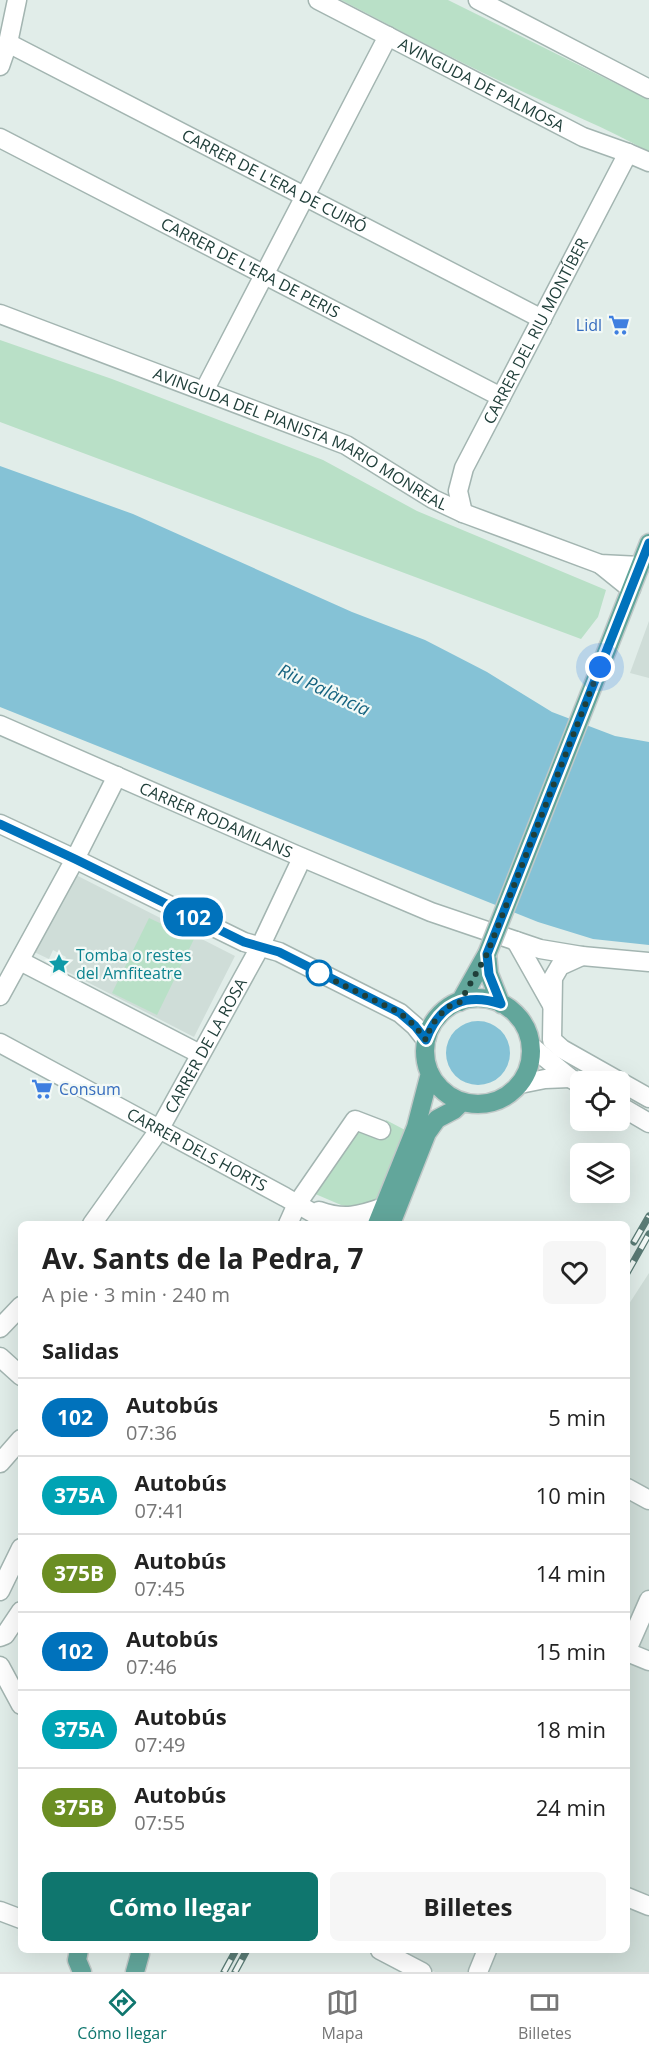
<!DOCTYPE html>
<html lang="es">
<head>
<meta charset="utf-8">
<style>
  body { margin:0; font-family:"Open Sans",sans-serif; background:#f6f6f6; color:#222; height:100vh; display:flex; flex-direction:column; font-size:22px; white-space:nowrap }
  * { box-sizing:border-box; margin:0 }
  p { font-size:20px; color:#767676 }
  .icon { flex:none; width:33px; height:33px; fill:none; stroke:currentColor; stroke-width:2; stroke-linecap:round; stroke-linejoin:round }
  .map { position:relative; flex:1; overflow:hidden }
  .panel { position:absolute; left:18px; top:1221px; width:612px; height:732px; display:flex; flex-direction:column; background:#fff; border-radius:9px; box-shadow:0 6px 24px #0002 }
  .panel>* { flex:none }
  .badge { padding:0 12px; border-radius:20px; font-size:21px; line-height:39px }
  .fabs { position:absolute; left:570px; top:1071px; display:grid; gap:12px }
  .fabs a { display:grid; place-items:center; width:60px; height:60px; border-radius:9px; background:#fff; box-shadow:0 6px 24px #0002; font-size:30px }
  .you { position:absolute; width:30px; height:30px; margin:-15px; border:4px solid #fff; border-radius:50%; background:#1a73e8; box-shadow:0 0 0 9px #1a73e833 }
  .map>.badge { position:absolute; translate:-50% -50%; box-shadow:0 0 0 3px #fff }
  h2 { padding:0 24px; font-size:22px; line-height:54px }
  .round { display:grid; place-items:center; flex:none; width:63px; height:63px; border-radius:9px; background:#f6f6f6 }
  .overview { display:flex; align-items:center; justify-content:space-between; height:102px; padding:0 24px }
  h1 { font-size:28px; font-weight:700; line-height:45px }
  .primary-button { display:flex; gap:12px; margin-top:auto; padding:12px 24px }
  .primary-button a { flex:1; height:69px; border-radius:9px; background:#0f766e; color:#fff; font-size:24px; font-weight:700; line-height:69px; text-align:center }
  .primary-button a+a { background:#f6f6f6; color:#222 }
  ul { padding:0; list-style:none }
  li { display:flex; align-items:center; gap:18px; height:78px; padding:0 24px; border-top:2px solid #e0e0e0 }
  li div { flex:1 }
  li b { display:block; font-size:22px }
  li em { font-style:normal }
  li .badge { min-width:66px; font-weight:700; text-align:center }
  .dock { display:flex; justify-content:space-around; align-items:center; height:84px; border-top:2px solid #e0e0e0; background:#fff; font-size:16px; color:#767676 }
  .dock a { display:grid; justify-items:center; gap:3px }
  .dock .active { color:#0f766e }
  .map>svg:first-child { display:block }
  .built { fill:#cfddd8 }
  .green { fill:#b9e0c7 }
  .water { fill:#85c2d6 }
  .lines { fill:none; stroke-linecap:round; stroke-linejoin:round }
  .minor-casing { stroke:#a3b5b1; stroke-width:21 }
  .major-casing { stroke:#c1c9c8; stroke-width:21 }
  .minor { stroke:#fff; stroke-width:18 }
  .major { stroke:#62a69b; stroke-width:18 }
  .rail-casing { stroke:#5a7b75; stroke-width:7 }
  .rail { stroke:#f2f9f6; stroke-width:4.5; stroke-dasharray:14; stroke-linecap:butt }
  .major-bridge-casing { stroke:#c1c9c8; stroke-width:21; stroke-linecap:butt }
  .major-bridge { stroke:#62a69b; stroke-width:18 }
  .line-casing { stroke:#fff; stroke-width:14 }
  .line { stroke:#0072bc; stroke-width:9 }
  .walk { stroke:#203f3a; stroke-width:6; stroke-dasharray:0 10.8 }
  .stop-dot { fill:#fff; stroke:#0072bc; stroke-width:3 }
  .labels { text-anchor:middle; stroke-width:4.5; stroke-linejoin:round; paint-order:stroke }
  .street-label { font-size:16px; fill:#203f3a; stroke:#f2f9f6 }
  .shop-label { font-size:16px; fill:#366cbe; stroke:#f2f9f6; text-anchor:end }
  .culture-label { font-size:16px; fill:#0d838f; stroke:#f2f9f6; text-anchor:start }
  .water-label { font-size:18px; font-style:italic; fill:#166480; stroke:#f2f9f6 }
</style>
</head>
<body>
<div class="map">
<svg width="649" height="1972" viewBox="0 0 649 1972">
  <rect width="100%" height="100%" fill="#e1ede9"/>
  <path class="built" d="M649 621V678L630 673Z
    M74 874 235 956 194 1037 60 968 66 957 53 950 49 959 34 952Z
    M649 1273V1972H435L384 1950H627V1307Z"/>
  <path class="green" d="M341 0H448L649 100V152C607 128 561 110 517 89 457 61 399 30 341 0Z
    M0 340 112 379 323 460 417 511 606 590 598 617 581 639 0 422Z
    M149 918 194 939 157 1015 112 993Z
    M386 1120 405 1130 380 1198 364 1210 341 1205 313 1193 356 1127 381 1130Z"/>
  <path class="water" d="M0 466 133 514 352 612 425 640 487 672 552 712 615 736 649 742V945L593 939 538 922 0 707Z
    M446 1053a32 32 0 1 1 64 0a32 32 0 1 1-64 0Z"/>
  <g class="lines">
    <defs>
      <g id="minor">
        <path id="s1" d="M318 0 583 137 628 153 649 162"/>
        <path d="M478 0 649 89"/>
        <path id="s2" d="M8 43 542 319"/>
        <path d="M0 66 8 43 17 0"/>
        <path id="s3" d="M0 138 501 397"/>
        <path id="s4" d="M0 314 346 445 433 499 463 513 600 564 640 566"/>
        <path d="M204 391 388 36"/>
        <path id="s5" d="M463 513 458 491 464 468 628 153"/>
        <path d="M600 564 631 589"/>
        <path id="s6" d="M0 725 294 854 431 912 540 949 582 956 649 962"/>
        <path d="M0 824 75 859 244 942 279 952 400 1013 415 1026 426 1040"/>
        <path d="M516 941 552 1005"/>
        <path d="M582 956 560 966 553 978 552 1040 562 1049 649 1098"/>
        <path d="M20 961 200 1054"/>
        <path d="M0 996 75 859 117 776"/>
        <path id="s7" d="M0 1043 285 1197 332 1224"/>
        <path d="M531 1046 570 1078 580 1084"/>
        <path d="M520 1084 545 1079 570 1078"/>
        <path d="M620 1106 649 1123"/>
        <path d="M319 1211C344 1220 359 1216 384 1207"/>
        <path id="s8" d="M92 1224 159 1130 260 947 302 858"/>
        <path d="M288 1224 297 1204 355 1120 381 1130"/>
        <path d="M0 1328 21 1306"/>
        <path d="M0 1357 21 1376"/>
        <path d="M0 1463 21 1439"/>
        <path d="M627 1488 649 1500"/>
        <path d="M0 1591 21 1548"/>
        <path d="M0 1637 5 1635 21 1611"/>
        <path d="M627 1650 649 1600"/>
        <path d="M627 1652 649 1661"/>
        <path d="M0 1666 21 1705"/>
        <path d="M627 1897 649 1906"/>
        <path d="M0 1911 21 1919"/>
        <path d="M380 1950 422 1972"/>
        <path d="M478 1972 487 1950"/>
      </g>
      <path id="major" d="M609 645 649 543
        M487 954 489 974 501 1004
        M425 1051a53 53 0 1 1 106 0a53 53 0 1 1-106 0Z
        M460 1002 487 954
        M377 1224 416 1127 430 1073
        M391 1224 427 1133 437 1119 454 1110 462 1102
        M79 1950 77 1960 82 1972
        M135 1972 140 1954 139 1950"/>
    </defs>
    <use href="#minor" class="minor-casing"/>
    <use href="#major" class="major-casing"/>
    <use href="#minor" class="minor"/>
    <use href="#major" class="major"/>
    <defs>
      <path id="rail" d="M634 1242 649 1216
        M627 1273 649 1234
        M224 1972 236 1950
        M235 1972 247 1950"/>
    </defs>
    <use href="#rail" class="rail-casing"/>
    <use href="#rail" class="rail"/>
    <defs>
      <path id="major-bridge" d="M487 954 609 645"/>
    </defs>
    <use href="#major-bridge" class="major-bridge-casing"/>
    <use href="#major-bridge" class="major-bridge"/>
  </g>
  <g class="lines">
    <defs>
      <path id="line" d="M0 824 75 859 244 942 279 952 400 1013 415 1026 426 1040C439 1005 465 992 501 1004L489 974 487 954 649 543"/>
    </defs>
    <use href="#line" class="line-casing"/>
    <use href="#line" class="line"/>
    <path class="walk" d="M319 973 313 970 400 1013 415 1026 426 1040 431 1026 439 1016 448 1007 460 1002 487 954 600 667"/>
  </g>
  <defs>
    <symbol id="supermarket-bare" viewBox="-9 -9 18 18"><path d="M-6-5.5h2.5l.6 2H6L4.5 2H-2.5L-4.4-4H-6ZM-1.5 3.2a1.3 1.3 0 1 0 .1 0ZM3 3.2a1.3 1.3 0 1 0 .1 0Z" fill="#3f7fe0" stroke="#f2f9f6" stroke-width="2.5" paint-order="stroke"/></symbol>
    <symbol id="sight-bare" viewBox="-9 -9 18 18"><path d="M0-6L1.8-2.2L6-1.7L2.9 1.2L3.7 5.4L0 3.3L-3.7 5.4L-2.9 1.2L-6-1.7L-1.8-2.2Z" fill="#0f9aa8" stroke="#f2f9f6" stroke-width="2.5" paint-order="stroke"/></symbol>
  </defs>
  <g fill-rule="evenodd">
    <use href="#supermarket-bare" x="604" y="310" width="30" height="30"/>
    <use href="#sight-bare" x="44" y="949" width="30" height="30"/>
    <use href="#supermarket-bare" x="27" y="1074" width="30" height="30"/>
  </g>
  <circle class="stop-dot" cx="319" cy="973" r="12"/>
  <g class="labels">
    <g class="street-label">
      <text dy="6" stroke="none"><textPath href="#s1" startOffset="184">AVINGUDA DE PALMOSA</textPath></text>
      <text dy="6" stroke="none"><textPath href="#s2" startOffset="300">CARRER DE L'ERA DE CUIRÓ</textPath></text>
      <text dy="6" stroke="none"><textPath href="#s3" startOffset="282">CARRER DE L'ERA DE PERIS</textPath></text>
      <text dy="6" stroke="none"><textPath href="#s5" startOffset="201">CARRER DEL RIU MONTÍBER</textPath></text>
      <text dy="6" stroke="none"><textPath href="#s4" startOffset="326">AVINGUDA DEL PIANISTA MARIO MONREAL</textPath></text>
      <text dy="6" stroke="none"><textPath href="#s6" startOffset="236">CARRER RODAMILANS</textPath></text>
      <text dy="6" stroke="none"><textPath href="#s8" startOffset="212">CARRER DE LA ROSA</textPath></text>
      <text dy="6" stroke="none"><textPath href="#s7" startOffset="224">CARRER DELS HORTS</textPath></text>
    </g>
    <g class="shop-label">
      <text x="602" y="331">Lidl</text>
      <text x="59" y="1095" text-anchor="start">Consum</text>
    </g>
    <g class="culture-label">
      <text x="76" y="961">Tomba o restes<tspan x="76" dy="18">del Amfiteatre</tspan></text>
    </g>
    <g class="water-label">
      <text transform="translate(324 690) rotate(25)" y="6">Riu Palància</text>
    </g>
  </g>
</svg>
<div class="fabs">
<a><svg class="icon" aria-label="locate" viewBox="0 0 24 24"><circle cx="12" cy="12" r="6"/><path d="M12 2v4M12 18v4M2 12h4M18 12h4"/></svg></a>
<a><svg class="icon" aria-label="layers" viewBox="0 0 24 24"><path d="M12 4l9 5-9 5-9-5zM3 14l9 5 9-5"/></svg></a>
</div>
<div class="you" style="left:600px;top:667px"></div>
<b class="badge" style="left:193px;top:917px;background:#0072bc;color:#fff">102</b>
<section class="panel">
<div class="overview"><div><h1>Av. Sants de la Pedra, 7</h1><p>A pie · 3 min · 240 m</p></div><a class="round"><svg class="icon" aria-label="heart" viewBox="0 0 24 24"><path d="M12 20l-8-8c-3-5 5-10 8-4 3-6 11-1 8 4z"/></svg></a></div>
<h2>Salidas</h2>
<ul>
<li><span class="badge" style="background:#0072bc;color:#fff">102</span><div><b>Autobús</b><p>07:36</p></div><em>5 min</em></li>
<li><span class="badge" style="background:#00a3b4;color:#fff">375A</span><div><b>Autobús</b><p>07:41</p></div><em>10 min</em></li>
<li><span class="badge" style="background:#6b8e23;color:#fff">375B</span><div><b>Autobús</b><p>07:45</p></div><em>14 min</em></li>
<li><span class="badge" style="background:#0072bc;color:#fff">102</span><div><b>Autobús</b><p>07:46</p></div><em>15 min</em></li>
<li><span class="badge" style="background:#00a3b4;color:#fff">375A</span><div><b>Autobús</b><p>07:49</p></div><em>18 min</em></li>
<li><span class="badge" style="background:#6b8e23;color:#fff">375B</span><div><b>Autobús</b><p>07:55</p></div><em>24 min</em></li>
</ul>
<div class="primary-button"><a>Cómo llegar</a><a>Billetes</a></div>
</section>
</div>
<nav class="dock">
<a class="active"><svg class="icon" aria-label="directions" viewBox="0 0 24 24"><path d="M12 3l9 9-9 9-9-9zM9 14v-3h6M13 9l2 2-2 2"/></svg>Cómo llegar</a>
<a><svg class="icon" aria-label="map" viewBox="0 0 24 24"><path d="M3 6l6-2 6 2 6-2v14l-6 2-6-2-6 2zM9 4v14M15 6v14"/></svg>Mapa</a>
<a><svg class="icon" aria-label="tickets" viewBox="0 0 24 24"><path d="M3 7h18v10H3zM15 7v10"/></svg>Billetes</a>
</nav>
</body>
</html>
